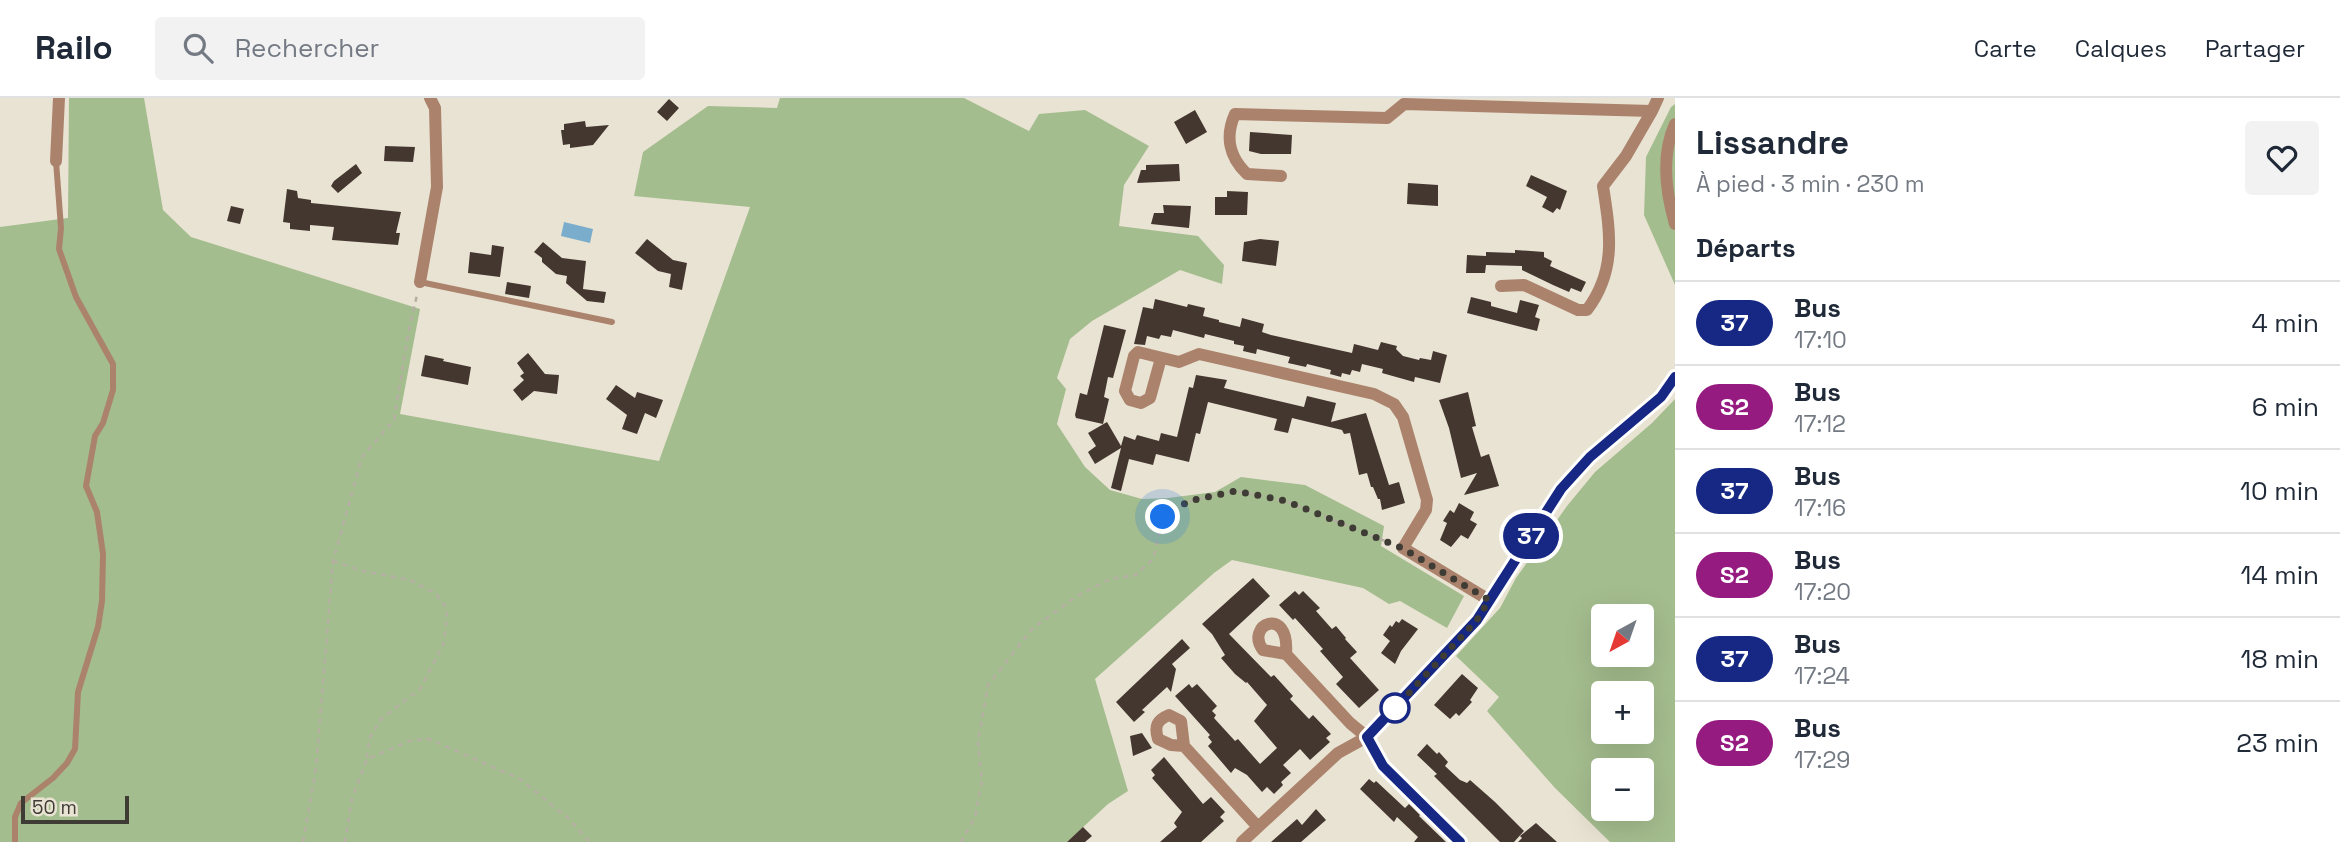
<!DOCTYPE html>
<html lang="fr">
<head>
<meta charset="utf-8">
<style>
  body { margin:0; font-family:"Space Grotesk",sans-serif; background:#f2f2f3; color:#1f2937; height:100vh; display:flex; flex-direction:column; font-size:26px; white-space:nowrap }
  * { box-sizing:border-box; margin:0 }
  p { font-size:23px; color:#747a83 }
  .icon { flex:none; width:38px; height:38px; fill:none; stroke:currentColor; stroke-width:2; stroke-linecap:round; stroke-linejoin:round }
  .map { position:relative; flex:1; overflow:hidden }
  .sheet { display:flex; flex-direction:column; background:#fff; width:665px }
  .sheet>* { flex:none }
  .badge { padding:0 14px; border-radius:23px; font-size:24px; line-height:46px }
  .needle { width:46px; rotate:220deg }
  .buttons { position:absolute; left:1591px; top:506px; display:grid; gap:14px }
  .buttons a { display:grid; place-items:center; width:63px; height:63px; border-radius:7px; background:#fff; box-shadow:0 7px 28px #0002; font-size:35px }
  .scale { position:absolute; left:21px; bottom:18px; width:108px; box-sizing:border-box; padding-left:7px; border:4px solid #3e3c35; border-top:0; font-size:19px; line-height:24px; white-space:nowrap; color:#3e3c35; -webkit-text-stroke:5px #e9e3d3; paint-order:stroke }
  .you { position:absolute; width:35px; height:35px; margin:-18px; border:5px solid #fff; border-radius:50%; background:#1a73e8; box-shadow:0 0 0 10px #1a73e833 }
  .map>.badge { position:absolute; translate:-50% -50%; box-shadow:0 0 0 4px #fff }
  h2 { padding:0 21px; font-size:26px; line-height:63px }
  .round { display:grid; place-items:center; flex:none; width:74px; height:74px; border-radius:7px; background:#f2f2f3 }
  .overview { display:flex; align-items:center; justify-content:space-between; height:119px; padding:0 21px }
  h1 { font-size:33px; font-weight:700; line-height:52px }
  ul { padding:0; list-style:none }
  li { display:flex; align-items:center; gap:21px; height:84px; padding:0 21px; border-top:2px solid #e0e1e3 }
  li div { flex:1 }
  li b { display:block; font-size:26px }
  li em { font-style:normal }
  li .badge { min-width:77px; font-weight:700; text-align:center }
  header { display:flex; align-items:center; gap:42px; box-sizing:border-box; height:98px; padding:0 35px; background:#fff; border-bottom:2px solid #e0e1e3 }
  header strong { font-size:33px }
  nav { display:flex; gap:38px; margin-inline-start:auto; font-size:24px }
  .search { width:490px; height:63px; background:#f2f2f3; display:flex; align-items:center; gap:18px; box-sizing:border-box; padding:0 24px; border-radius:7px; color:#747a83; font-size:26px }
  main { display:flex; flex:1; min-height:0 }
  .map>svg:first-child { display:block }
  .green { fill:#a4bd8e; fill-rule:evenodd }
  .water { fill:#7aadcc }
  .building { fill:#443730 }
  .lines { fill:none; stroke-linecap:round; stroke-linejoin:round }
  .path { stroke:#b4afa2; stroke-width:2.5; stroke-dasharray:5 5; stroke-linecap:butt }
  .lane { stroke:#ab836d; stroke-width:6 }
  .street { stroke:#ab836d; stroke-width:12 }
  .line-casing { stroke:#fff; stroke-width:16 }
  .line { stroke:#162883; stroke-width:10 }
  .walk { stroke:#3e3c35; stroke-width:7; stroke-dasharray:0 12.6 }
  .stop-dot { fill:#fff; stroke:#162883; stroke-width:3.5 }
</style>
</head>
<body>
<header>
<strong>Railo</strong>
<div class="search"><svg class="icon" aria-label="search" viewBox="0 0 24 24"><circle cx="10" cy="10" r="6"/><path d="M15 15l6 6"/></svg>Rechercher</div>
<nav><a>Carte</a><a>Calques</a><a>Partager</a></nav>
</header>
<main>
<div class="map">
<svg width="1675" height="744" viewBox="0 0 1675 744">
  <rect width="100%" height="100%" fill="#e9e3d3"/>
  <path class="green" d="M69 0H144L163 112 191 139 420 211 400 316 659 363 750 109 634 98 643 54 708 8 777 10 780 0H964L1029 33 1039 16 1085 12 1149 48 1124 87 1119 128 1198 138 1224 167 1222 186 1180 172 1092 223 1070 241 1057 280 1066 291 1057 326 1085 369 1110 392 1142 401 1168 400 1215 394 1241 379 1305 387 1384 428 1381 448 1464 498 1447 530 1400 503 1389 506 1363 490 1232 462 1214 475 1095 581 1128 693 1108 706 1067 744H0V129L68 120Z
    M1675 6V187L1644 117 1646 59 1671 9Z
    M1675 301V744H1610L1555 690 1487 613 1499 599 1456 558 1500 510 1516 480 1567 408 1595 374 1652 325ZM1603 518H1642V556H1603ZM1603 595H1642V634H1603ZM1603 672H1642V710H1603Z"/>
  <path class="water" d="M564 124 593 131 590 145 561 138Z"/>
  <path class="building" d="M669 1 679 10 667 23 657 14Z
    M1195 12 1207 34 1186 46 1174 24Z
    M585 23 586 29 609 27 593 47 570 50V46L563 47 561 32H564V26Z
    M1250 34 1292 37 1291 56H1261L1249 53Z
    M385 48 415 49 413 64 384 63Z
    M356 66 362 75 338 95 331 88 334 83Z
    M1179 66 1180 83 1137 85 1141 72H1146V67Z
    M1531 77 1567 93 1560 112 1557 110 1553 115 1542 109 1547 99 1526 88Z
    M1408 85 1438 87V108L1407 106Z
    M287 91 297 93 298 100 311 102V105L401 114 396 135H400L398 147 332 142 334 129 310 127V133L290 131V125L283 124Z
    M1227 93 1248 94 1247 117H1215V99H1227Z
    M1163 107 1191 108 1189 130 1151 126 1154 115H1164Z
    M231 108 244 111 240 126 227 123Z
    M647 141 673 162 687 165 682 192 669 189 671 176 658 173 635 155Z
    M1260 141 1279 143 1276 168 1242 163 1244 144Z
    M543 144 562 160 586 163 583 191 606 194 604 205 587 203 566 185 567 178 556 176 542 164V160L534 154Z
    M492 147 504 149 500 179 468 175 470 154 491 157Z
    M1515 152 1544 154V159L1552 163 1550 168 1586 184 1581 194 1571 190 1569 194 1553 187 1522 172V168L1486 167 1485 175H1466L1467 157 1486 158V154L1515 155Z
    M507 184 531 188 529 200 505 196Z
    M1471 199 1491 204V208L1517 215 1520 202 1539 207 1535 219 1540 221 1537 233 1467 215Z
    M1155 201 1187 209 1188 206 1205 210 1203 218 1219 222V224L1240 229 1242 220 1264 226 1262 234 1271 237 1352 255 1354 246 1378 252 1381 244 1397 248 1396 251 1403 258 1419 262 1420 260 1431 262 1433 253 1447 257 1440 285 1415 279 1414 284 1382 275 1383 271 1362 266 1360 274 1352 272 1350 277 1342 275 1341 279 1330 276 1331 272 1307 266 1306 269 1288 265 1290 259 1257 251 1256 256 1243 253 1244 248 1234 246V243L1205 236 1204 240 1173 232 1171 239 1161 237 1159 241 1147 238 1145 247 1134 246 1143 209 1153 211Z
    M1104 227 1126 232 1113 280 1108 279 1104 299 1109 301 1103 326 1076 320 1075 317 1080 295 1087 297Z
    M528 255 545 276 559 277 557 296 534 293 522 303 513 292 524 282 520 278 524 275 517 265Z
    M425 257 444 261 443 263 471 269 468 287 421 278Z
    M1196 277 1227 282 1224 290 1304 309 1307 298 1336 305 1331 324 1366 315 1389 387 1399 384 1405 405 1382 412 1380 401H1378L1373 389H1371L1367 375 1359 377 1350 335 1344 336 1342 332 1292 320 1288 335 1274 332 1277 321 1208 304 1200 336 1196 335 1189 364 1156 356 1153 367 1129 361 1121 393 1111 390 1121 350 1095 366 1088 354 1096 348 1088 335 1107 324 1121 348 1124 338 1135 342 1137 337 1159 343 1161 335 1177 339 1189 289 1193 290Z
    M616 287 635 300 637 294 663 302 656 320 645 315 637 336 622 331 627 317 606 301Z
    M1468 294 1476 328 1472 329 1481 359 1489 356 1499 388 1464 397 1477 375 1461 380 1449 330 1439 302Z
    M1459 405 1474 414 1470 422 1477 426 1468 441 1461 437 1451 449 1440 442 1447 425 1443 423 1450 412 1454 415Z
    M1253 480 1270 498 1229 536 1271 579 1274 577 1293 598 1290 601 1309 621 1313 617 1331 636 1326 640 1330 644 1310 662 1300 651 1283 667 1291 675 1281 684 1283 687 1274 696 1267 689 1262 694 1247 677 1235 670 1231 675 1208 648 1212 644 1208 639 1210 637 1175 598 1189 586 1192 590 1197 586 1217 608 1212 613 1216 617 1214 620 1235 643 1238 641 1260 666 1277 650 1254 623 1267 607 1247 584 1246 585 1235 576 1221 560 1225 557 1212 536 1202 526Z
    M1295 493 1299 497 1303 493 1320 510 1316 513 1332 531 1336 528 1346 540 1345 541 1357 554 1350 560 1379 592 1359 610 1336 586 1343 579 1320 553 1323 551 1295 520 1293 522 1279 507Z
    M1402 521 1418 531 1401 553 1395 566 1381 555 1390 543 1383 537 1390 527 1392 529 1396 523 1399 525Z
    M1182 541 1190 550 1172 566 1176 571 1171 594 1167 589 1142 612 1145 614 1134 624 1116 604Z
    M1462 576 1478 590 1470 602 1472 604 1459 618 1456 615 1450 621 1434 607Z
    M1142 635 1152 650 1133 658 1130 638Z
    M1427 646 1437 656 1439 654 1448 664 1445 668 1460 682 1467 685 1470 682 1495 704 1524 733 1514 744H1500L1434 678 1437 676 1417 657Z
    M1164 659 1203 706 1211 699 1225 714 1220 719 1224 723 1201 744H1160L1177 729 1174 725 1182 714 1152 680 1155 677 1151 672Z
    M1369 681 1374 685 1376 683 1405 710 1409 706 1420 717 1419 718 1446 744H1414L1418 739 1397 719 1394 724 1360 691Z
    M1316 711 1326 722 1301 744H1271L1297 721 1302 727Z
    M1536 725 1557 744H1518L1522 740 1520 738Z
    M1083 729 1092 738 1085 744H1067Z"/>
  <g class="lines">
    <path class="path" d="M333 463 363 473 410 482 435 495 446 509 447 520 443 547 420 591 381 621 369 641 367 660
      M303 744 316 670 333 463 362 359 394 322 409 231 417 197
      M345 744 352 700 367 661 412 642 429 641 520 681 568 720 590 744
      M961 744 975 719 982 683 978 644 988 587 1033 530 1077 498 1110 481 1136 477 1153 461 1163 419 1189 403 1236 393 1286 403 1390 445"/>
    <path class="lane" d="M420 184 612 224
      M15 744V719L21 705 53 680 67 665 75 651 78 594 98 529 102 503 103 456 97 414 86 388 95 338 103 325 113 292V266L76 199 59 151 61 130 56 63"/>
    <path class="street" d="M1675 26C1661 57 1666 95 1675 126
      M56 63 59 0
      M1281 78 1247 76C1229 59 1225 38 1235 16L1387 20 1404 6 1652 13 1658 0
      M420 184 437 89 435 10 430 0
      M1501 188 1524 187 1578 212H1587C1617 172 1610 134 1603 88L1626 58 1652 13
      M1161 260 1150 300 1141 305 1130 302 1125 293 1134 258 1138 254 1179 264 1199 256 1374 296 1394 306 1403 319 1427 402 1426 412 1403 450 1489 502
      M1286 556 1263 552C1244 527 1290 506 1286 556L1350 625 1367 639 1383 668 1460 744
      M1184 648 1181 623 1169 617C1157 622 1154 628 1158 641L1171 647 1184 648 1258 729
      M1242 744 1338 655 1367 639 1448 555 1477 522 1561 391 1590 359 1661 299 1675 279"/>
  </g>
  <g class="lines">
    <defs>
      <path id="line" d="M1460 744 1383 668 1367 639 1477 522 1561 391 1590 359 1661 299 1675 279"/>
    </defs>
    <use href="#line" class="line-casing"/>
    <use href="#line" class="line"/>
    <path class="walk" d="M1163 419 1189 403 1236 393 1286 403 1402 450 1489 502 1477 522 1395 610"/>
  </g>
  <circle class="stop-dot" cx="1395" cy="610" r="14"/>
</svg>
<div class="buttons">
<a><svg class="needle" viewBox="-14 -14 28 28"><path d="M0-13l5 13h-10z" fill="#e53935"/><path d="M0 13l5-13h-10z" fill="#747a83"/></svg></a>
<a>+</a>
<a>−</a>
</div>
<div class="scale">50 m</div>
<div class="you" style="left:1163px;top:419px"></div>
<b class="badge" style="left:1531px;top:438px;background:#162883;color:#fff">37</b>
</div>
<section class="sheet">
<div class="overview"><div><h1>Lissandre</h1><p>À pied · 3 min · 230 m</p></div><a class="round"><svg class="icon" aria-label="heart" viewBox="0 0 24 24"><path d="M12 20l-8-8c-3-5 5-10 8-4 3-6 11-1 8 4z"/></svg></a></div>
<h2>Départs</h2>
<ul>
<li><span class="badge" style="background:#162883;color:#fff">37</span><div><b>Bus</b><p>17:10</p></div><em>4 min</em></li>
<li><span class="badge" style="background:#951b81;color:#fff">S2</span><div><b>Bus</b><p>17:12</p></div><em>6 min</em></li>
<li><span class="badge" style="background:#162883;color:#fff">37</span><div><b>Bus</b><p>17:16</p></div><em>10 min</em></li>
<li><span class="badge" style="background:#951b81;color:#fff">S2</span><div><b>Bus</b><p>17:20</p></div><em>14 min</em></li>
<li><span class="badge" style="background:#162883;color:#fff">37</span><div><b>Bus</b><p>17:24</p></div><em>18 min</em></li>
<li><span class="badge" style="background:#951b81;color:#fff">S2</span><div><b>Bus</b><p>17:29</p></div><em>23 min</em></li>
</ul>
</section>
</main>
</body>
</html>
